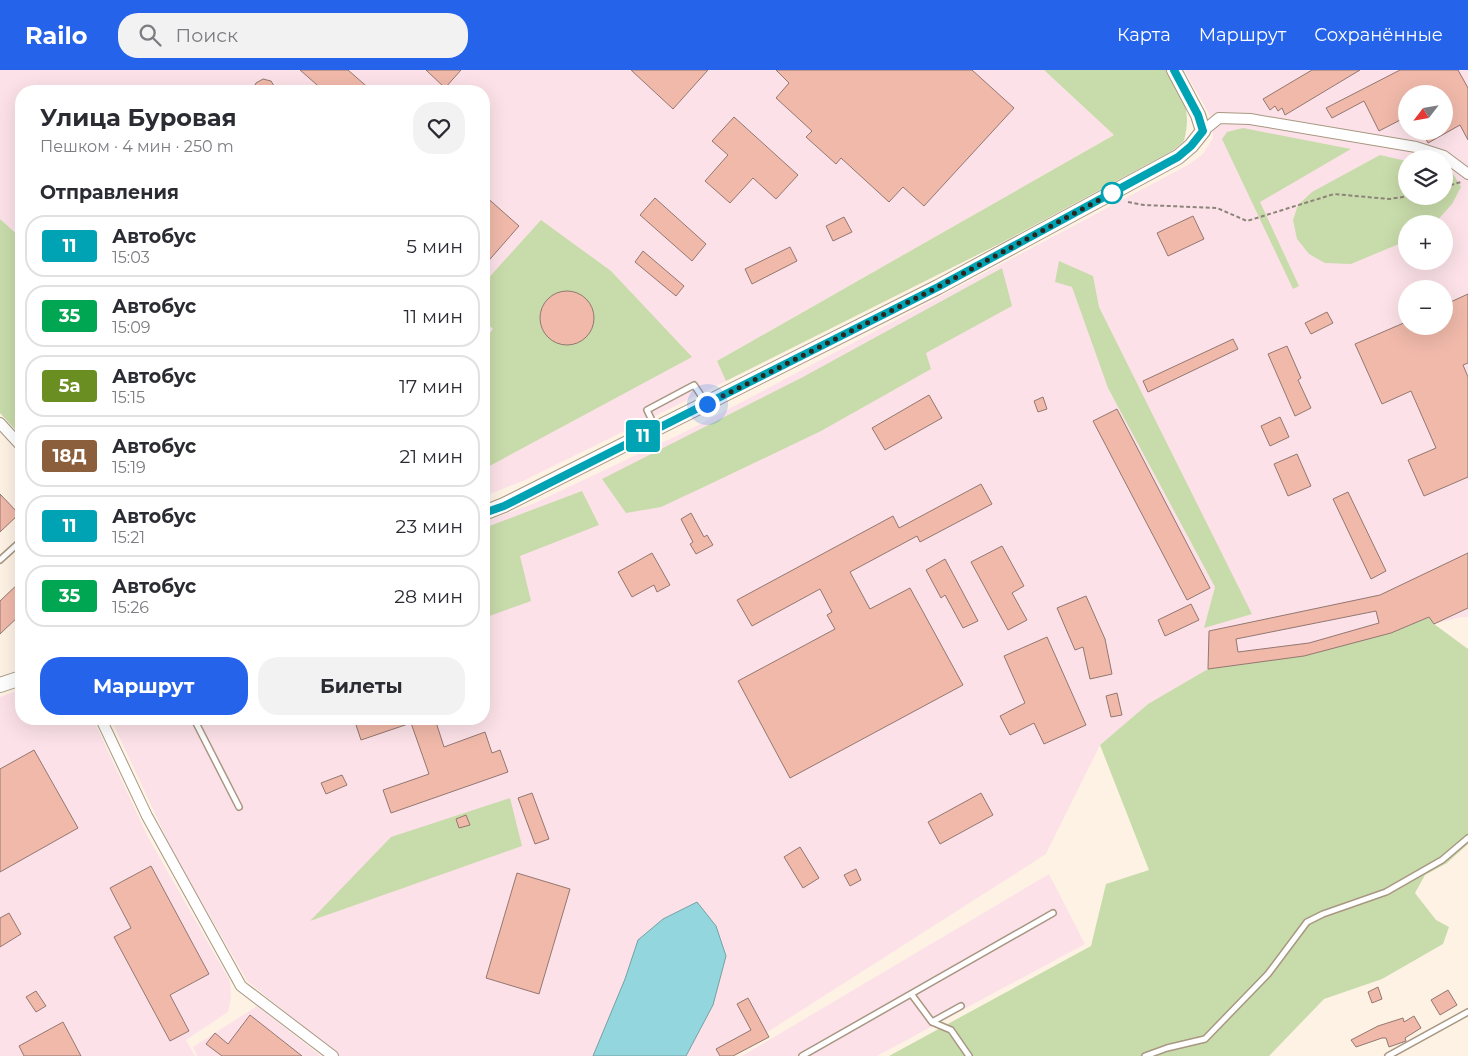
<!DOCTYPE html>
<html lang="ru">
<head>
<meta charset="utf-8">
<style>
  body { margin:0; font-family:Montserrat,sans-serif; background:#f2f2f3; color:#2b2b33; height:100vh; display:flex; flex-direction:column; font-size:19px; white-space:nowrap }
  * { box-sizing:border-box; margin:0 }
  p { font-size:16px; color:#7c7c81 }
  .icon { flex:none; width:28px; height:28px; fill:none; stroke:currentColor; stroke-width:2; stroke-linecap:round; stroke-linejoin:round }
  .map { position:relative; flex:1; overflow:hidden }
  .side { position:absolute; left:15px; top:15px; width:475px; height:640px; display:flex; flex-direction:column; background:#fff; border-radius:20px; box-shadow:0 5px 20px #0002 }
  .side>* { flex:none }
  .badge { padding:0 10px; border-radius:4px; font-size:18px; line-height:32px }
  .needle { width:32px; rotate:239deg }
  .controls { position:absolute; left:1398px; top:15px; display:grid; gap:10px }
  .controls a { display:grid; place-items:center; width:55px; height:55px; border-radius:50%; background:#fff; box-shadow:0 5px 20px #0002; font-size:25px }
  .you { position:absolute; width:25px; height:25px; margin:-12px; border:4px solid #fff; border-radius:50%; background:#1a73e8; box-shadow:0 0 0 8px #1a73e833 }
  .map>.badge { position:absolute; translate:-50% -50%; box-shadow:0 0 0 2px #fff }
  h2 { padding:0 25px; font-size:19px; line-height:45px }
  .round { display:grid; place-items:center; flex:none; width:52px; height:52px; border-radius:20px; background:#f2f2f3 }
  .overview { display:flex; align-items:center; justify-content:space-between; height:85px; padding:0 25px }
  h1 { font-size:24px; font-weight:700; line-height:38px }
  .primary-button { display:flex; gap:10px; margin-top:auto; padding:10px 25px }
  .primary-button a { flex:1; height:58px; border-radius:20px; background:#2563eb; color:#fff; font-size:20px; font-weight:700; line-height:58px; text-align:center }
  .primary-button a+a { background:#f2f2f3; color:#2b2b33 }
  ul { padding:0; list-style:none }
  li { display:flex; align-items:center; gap:15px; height:62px; margin:0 10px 8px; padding:0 15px; border:2px solid #e1e1e2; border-radius:20px }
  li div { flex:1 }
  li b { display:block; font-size:19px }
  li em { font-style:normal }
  li .badge { min-width:55px; font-weight:700; text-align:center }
  header { display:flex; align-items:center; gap:30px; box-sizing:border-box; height:70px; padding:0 25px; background:#2563eb; color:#fff }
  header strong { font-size:24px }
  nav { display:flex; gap:28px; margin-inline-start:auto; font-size:18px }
  .search { width:350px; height:45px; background:#f2f2f3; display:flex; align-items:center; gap:12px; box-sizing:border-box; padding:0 18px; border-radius:20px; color:#7c7c81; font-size:19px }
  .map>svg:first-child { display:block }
  .industrial { fill:#fce2e8; fill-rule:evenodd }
  .green { fill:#c8dbaa }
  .water { fill:#93d6de; stroke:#74a1a4 }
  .building { fill:#f0b9aa; stroke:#937770; fill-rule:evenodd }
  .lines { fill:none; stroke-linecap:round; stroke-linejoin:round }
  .lane-casing { stroke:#a89782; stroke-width:8 }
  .street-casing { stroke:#a89782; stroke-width:12 }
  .secondary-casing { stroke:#a89782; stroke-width:16 }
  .path { stroke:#8d8479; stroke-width:2; stroke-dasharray:4 2.5; stroke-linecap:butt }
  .lane { stroke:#fff; stroke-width:5 }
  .street { stroke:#fff; stroke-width:10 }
  .secondary { stroke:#fff; stroke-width:14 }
  .line-casing { stroke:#fff; stroke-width:11 }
  .line { stroke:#00a3b4; stroke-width:8 }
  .walk { stroke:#2d261e; stroke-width:5; stroke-dasharray:0 9 }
  .stop-dot { fill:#fff; stroke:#00a3b4; stroke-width:2.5 }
</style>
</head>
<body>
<header>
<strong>Railo</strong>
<div class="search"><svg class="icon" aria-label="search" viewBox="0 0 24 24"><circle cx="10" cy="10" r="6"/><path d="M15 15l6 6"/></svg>Поиск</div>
<nav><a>Карта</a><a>Маршрут</a><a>Сохранённые</a></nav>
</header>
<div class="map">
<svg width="1468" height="986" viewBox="0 0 1468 986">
  <rect width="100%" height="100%" fill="#fdf2e4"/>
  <path class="industrial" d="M0 0H1044L1114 65 717 291 726 311 523 411 484 426V21H21V168L0 149Z
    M1184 0H1468V547H1461L1434 554 1429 547 1391 563 1304 586 1208 599 1148 634 1100 675 1046 784 730 986H340L247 911 171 778 111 649H484V452L535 433 691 359 1188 95 1203 84 1213 68 1212 49ZM1406 24H1444V61H1406ZM1406 89H1444V126H1406ZM1406 154H1444V191H1406ZM1406 219H1444V256H1406Z
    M21 619V649H93L148 767 230 911 231 927 228 942 186 970 195 986H0V627Z
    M1049 804 1085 874 877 986H742Z
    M257 936 321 986H197L193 977Z"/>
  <path class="green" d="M1044 0H1166C1183 28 1192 38 1184 71L1172 81 1001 173 726 311 717 291 1114 65Z
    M1243 58 1351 79 1260 132 1299 216 1293 219 1222 69 1227 62Z
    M1380 85 1406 91V126H1444V100L1452 102 1461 117 1452 134 1434 154H1406V171L1351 194 1325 193 1309 184 1297 169 1293 150 1298 135 1312 122Z
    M0 149 21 168V366L0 343Z
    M541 150 611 201 692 287 484 399V270L493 259 484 250V213Z
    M1059 191 1093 206 1099 237 1252 544 1204 558 1215 517 1108 318 1072 217 1055 212Z
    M1002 198 1012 236 926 283 931 299 821 361 708 415 661 437 626 443 602 409 803 307Z
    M582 421 599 455 520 486 531 531 484 548V458Z
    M1429 547 1434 554 1468 579V774L1447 793 1425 805 1415 823 1436 850 1449 857 1443 874 1382 909 1324 929 1269 986H889L1091 876 1106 814 1149 800 1100 675 1148 634 1208 599 1304 586 1391 563Z
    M510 728 522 776 310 851 391 767Z"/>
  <path class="water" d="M697 832 716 856 726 886 713 935 686 986H593L625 909 638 870 663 849Z"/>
  <path class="building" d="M300 0H348L372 21H324Z
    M426 0H461L445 18Z
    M631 0H708L673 39Z
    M776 0H972L1014 38 924 136 903 117 889 132 841 88 836 94 806 67 812 61 776 28 789 13Z
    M1312 0H1360L1285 45 1282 38 1278 41 1275 36 1270 40 1263 29Z
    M1400 0H1458L1468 18V70L1460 55 1428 73 1422 61H1444V24H1406V47L1379 61 1364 31 1332 48 1326 38Z
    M263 9 271 11 277 21H252L256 13Z
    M734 47 798 105 776 129 753 108 730 133 705 111 728 85 712 71Z
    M484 125 519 156 484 196Z
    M655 128 706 174 692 191 640 145Z
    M1193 146 1204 169 1168 186 1157 163Z
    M844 147 852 162 833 171 826 156Z
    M790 177 797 191 752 214 745 199Z
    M643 181 684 216 676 226 635 192Z
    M540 248a27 27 0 1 1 54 0a27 27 0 1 1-54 0Z
    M1468 224V293L1463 295 1468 307V407L1424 426 1408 390 1436 378 1411 321 1382 334 1355 274 1406 252V256H1444V235Z
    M1327 242 1333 253 1311 264 1305 253Z
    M1233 269 1238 279 1148 322 1143 311Z
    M1287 276 1301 308 1298 310 1311 338 1295 346 1268 284Z
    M929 325 942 348 885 380 872 358Z
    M1043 327 1047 339 1038 342 1034 331Z
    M1117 339 1210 518 1187 530 1093 351Z
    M1280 347 1289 367 1270 376 1261 356Z
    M1297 384 1311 416 1288 426 1274 394Z
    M981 414 992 434 920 472 917 466 850 502 870 539 910 518 963 615 790 708 738 611 835 559 827 545 832 542 820 519 752 556 737 530 893 446 899 458Z
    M1348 422 1386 501 1371 509 1333 429Z
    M0 424 19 444 0 462Z
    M691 443 704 467 707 465 713 475 696 484 690 474 693 472 681 449Z
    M1002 476 1024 516 1012 523 1027 550 1008 560 971 492Z
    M652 483 670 515 657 522 654 515 632 527 618 502Z
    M1468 483V538L1434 554 1429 547 1391 563 1304 586 1208 599 1209 561 1380 525ZM1376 541 1379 553 1309 573 1238 582 1236 569Z
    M945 489 978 551 963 558 945 525 941 528 926 500Z
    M21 511V544L0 564V531Z
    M1086 526 1105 569 1112 604 1090 609 1083 577 1075 580 1057 538Z
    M1191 534 1199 550 1165 566 1158 550Z
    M1047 567 1086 655 1044 674 1034 653 1010 665 1000 646 1025 633 1004 586Z
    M1117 623 1122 645 1111 647 1106 626Z
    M354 649H435L444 677 485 662 492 683 500 680 508 702 391 743 383 720 429 704 411 653 361 670Z
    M34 680 78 758 0 802V699Z
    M342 705 347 715 326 724 321 713Z
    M532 723 549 769 535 774 518 728Z
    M981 723 993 745 940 774 928 752Z
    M466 745 470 755 459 758 456 749Z
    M800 777 819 808 803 818 784 787Z
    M151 796 209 904 170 925 189 961 170 971 114 867 131 858 110 818Z
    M856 799 861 810 850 816 844 805Z
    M517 803 570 819 539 924 486 908Z
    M9 843 21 864 0 877V848Z
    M1378 917 1382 929 1372 933 1368 922Z
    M1448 920 1457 935 1440 945 1431 930Z
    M36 921 46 936 36 942 26 927Z
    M748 928 769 967 733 986H720L716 979 751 960 737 934Z
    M250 945 302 986H222L206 974 215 963 228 974Z
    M1414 946 1421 958 1405 968 1406 971 1389 977 1386 968H1382L1356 977 1351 970 1378 956 1403 948 1404 952Z
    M63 952 81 986H24L19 976Z"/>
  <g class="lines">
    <defs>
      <path id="lane" d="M655 357 647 340 694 315 706 333
        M0 490 21 471
        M194 649 239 737
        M912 925 932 952 951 960 969 986
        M932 952 961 936
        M802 986 1053 843
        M1145 986 1167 978 1205 969 1268 904 1307 852 1323 844 1386 822 1442 790 1468 768
        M1388 986 1468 942"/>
      <path id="street" d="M1203 61 1219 48 1250 49 1416 77 1444 86 1468 104
        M0 353 21 376
        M101 649 147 746 241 916 333 986"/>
      <path id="secondary" d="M484 443 504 435 938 217 1178 87 1191 76 1203 61 1198 45 1174 0
        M0 615 21 608"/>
    </defs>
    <use href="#lane" class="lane-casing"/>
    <use href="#street" class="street-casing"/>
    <use href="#secondary" class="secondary-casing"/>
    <path class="path" d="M1444 117 1461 112
      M1128 132 1144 135 1217 138 1247 151 1334 124 1389 129 1410 126"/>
    <use href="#lane" class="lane"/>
    <use href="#street" class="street"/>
    <use href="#secondary" class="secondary"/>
  </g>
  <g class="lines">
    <defs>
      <path id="line" d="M484 443 504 436 938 217 1178 87 1191 76 1203 61 1198 45 1174 0"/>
    </defs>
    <use href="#line" class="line-casing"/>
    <use href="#line" class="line"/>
    <path class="walk" d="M707 334 938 217 1112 123"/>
  </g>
  <circle class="stop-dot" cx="1112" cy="123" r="10"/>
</svg>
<div class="controls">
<a><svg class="needle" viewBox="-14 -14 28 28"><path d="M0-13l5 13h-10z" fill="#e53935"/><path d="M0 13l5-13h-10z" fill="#7c7c81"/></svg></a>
<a><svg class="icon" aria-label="layers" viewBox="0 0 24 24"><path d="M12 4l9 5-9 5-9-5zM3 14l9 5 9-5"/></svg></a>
<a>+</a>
<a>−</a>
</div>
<div class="you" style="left:707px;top:334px"></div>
<b class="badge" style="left:643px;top:366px;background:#00a3b4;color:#fff">11</b>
<section class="side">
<div class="overview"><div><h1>Улица Буровая</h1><p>Пешком · 4 мин · 250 m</p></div><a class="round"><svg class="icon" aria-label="heart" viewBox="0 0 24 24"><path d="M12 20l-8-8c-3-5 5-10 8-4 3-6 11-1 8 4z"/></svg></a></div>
<h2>Отправления</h2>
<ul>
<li><span class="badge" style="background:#00a3b4;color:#fff">11</span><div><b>Автобус</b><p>15:03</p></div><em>5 мин</em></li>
<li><span class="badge" style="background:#00a651;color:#fff">35</span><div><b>Автобус</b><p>15:09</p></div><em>11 мин</em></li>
<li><span class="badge" style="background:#6b8e23;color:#fff">5а</span><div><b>Автобус</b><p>15:15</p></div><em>17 мин</em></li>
<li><span class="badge" style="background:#8b5e3c;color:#fff">18Д</span><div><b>Автобус</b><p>15:19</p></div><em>21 мин</em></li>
<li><span class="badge" style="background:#00a3b4;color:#fff">11</span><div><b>Автобус</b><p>15:21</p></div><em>23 мин</em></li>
<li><span class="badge" style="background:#00a651;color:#fff">35</span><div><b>Автобус</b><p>15:26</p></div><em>28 мин</em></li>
</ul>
<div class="primary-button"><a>Маршрут</a><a>Билеты</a></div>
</section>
</div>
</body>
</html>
